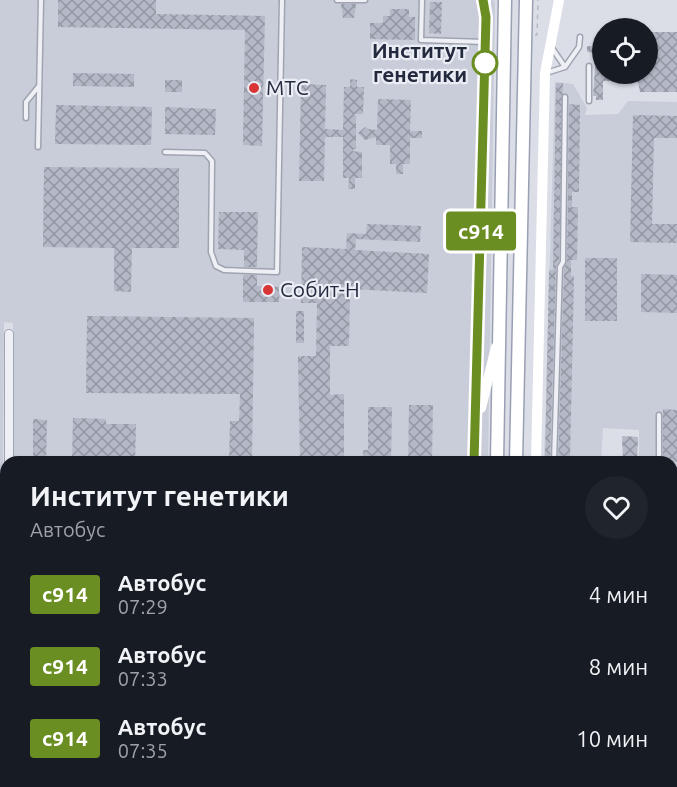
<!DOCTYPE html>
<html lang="ru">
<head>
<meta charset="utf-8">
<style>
  body { margin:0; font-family:Ubuntu,sans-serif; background:#20242c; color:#f1f3f6; height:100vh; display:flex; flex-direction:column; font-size:22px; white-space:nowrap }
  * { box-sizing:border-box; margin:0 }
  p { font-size:20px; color:#9ea1a6 }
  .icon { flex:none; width:33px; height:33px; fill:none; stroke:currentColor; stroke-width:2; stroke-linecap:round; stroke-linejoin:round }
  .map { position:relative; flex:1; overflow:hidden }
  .side { position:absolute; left:0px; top:456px; width:678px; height:332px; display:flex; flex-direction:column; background:#171b24; border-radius:18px 18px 0 0; box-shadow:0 2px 4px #0004 }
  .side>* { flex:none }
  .badge { padding:0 12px; border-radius:4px; font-size:21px; line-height:39px }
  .fabs { position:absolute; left:592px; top:18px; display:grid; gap:12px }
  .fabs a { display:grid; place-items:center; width:66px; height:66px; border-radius:50%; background:#171b24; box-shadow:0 2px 4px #0004; font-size:30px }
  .map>.badge { position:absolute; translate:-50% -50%; box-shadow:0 0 0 3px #fff }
  .round { display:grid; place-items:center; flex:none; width:63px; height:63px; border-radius:32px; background:#20242c }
  .summary { display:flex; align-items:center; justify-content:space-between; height:102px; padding:0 30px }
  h1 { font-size:28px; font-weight:600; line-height:45px }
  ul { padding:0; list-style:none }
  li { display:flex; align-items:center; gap:18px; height:72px; padding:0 30px }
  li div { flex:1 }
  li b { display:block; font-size:22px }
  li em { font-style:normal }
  li .badge { min-width:66px; font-weight:700; text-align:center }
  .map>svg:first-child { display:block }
  .built { fill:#c9cdd9 }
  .building { fill:url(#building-cross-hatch) }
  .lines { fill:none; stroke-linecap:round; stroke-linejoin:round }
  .lane-casing { stroke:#a0a4b1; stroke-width:7 }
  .street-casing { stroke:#a0a4b1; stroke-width:10 }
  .primary-casing { stroke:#9aa0b3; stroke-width:15 }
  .path { stroke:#b5b9c2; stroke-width:1.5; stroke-dasharray:4.5 4.5; stroke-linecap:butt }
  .lane { stroke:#eef0f5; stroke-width:4 }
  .street { stroke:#eef0f5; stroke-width:8 }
  .secondary { stroke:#fff; stroke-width:10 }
  .primary { stroke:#fff; stroke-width:12 }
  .line-casing { stroke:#fff; stroke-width:14 }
  .line { stroke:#6b8e23; stroke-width:9 }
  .stop-dot { fill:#fff; stroke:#6b8e23; stroke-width:3 }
  .poi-dot { fill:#d73536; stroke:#ebedf5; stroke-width:2 }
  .labels { text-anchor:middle; stroke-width:4.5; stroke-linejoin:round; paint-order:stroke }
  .stop-label { font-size:21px; font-weight:bold; fill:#242a3e; stroke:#ebedf5; text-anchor:end }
  .poi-label { font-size:21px; fill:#242a3e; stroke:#ebedf5; text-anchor:start }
</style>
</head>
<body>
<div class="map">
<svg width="677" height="787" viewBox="0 0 677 787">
  <defs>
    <pattern id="building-cross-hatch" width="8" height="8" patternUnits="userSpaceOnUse" patternTransform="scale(1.5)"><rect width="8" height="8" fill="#b5b9c7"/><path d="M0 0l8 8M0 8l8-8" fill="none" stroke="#9397a3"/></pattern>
  </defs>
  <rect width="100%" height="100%" fill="#dbdee7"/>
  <path class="built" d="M0 0H494L495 5 488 462H13V323L4 322 2 577H6V748L0 749Z
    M555 82 573 84 587 108 585 115 618 114 628 101 677 102V541H672V462H639V430L603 428 601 462H544Z
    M672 585H677V746L672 745Z
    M0 768H6V782H407V787H0Z"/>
  <path class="building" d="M58 0H156V14L265 16 262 146 243 145 245 30 58 27Z
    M430 2H442L441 34 429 33Z
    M341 4H356L354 18H343Z
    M390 9H409V17H415V40L370 39V23H383V16H390Z
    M648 32H677V92H640L636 74H648Z
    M587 46 603 47V74H615V81H603V100H596V96H593L596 53 587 52Z
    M73 73 134 74V87L73 86Z
    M350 79 357 80V87H364L363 114H354L356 117V148L352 151 362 152V178H355V189H348L349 178H343V137H325L324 181H299L301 84 326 85 325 129 343 130 344 87H350Z
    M165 80H182V92H165Z
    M556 83H563L559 261 556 267 550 462H545L549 270H553Z
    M378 99 411 100 410 131H422V138H410V164H403V174H396V164H390V145H376V137L365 140 358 133 365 127 368 129 377 130Z
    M569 104 580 105 579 192H572V207H578L577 260H571V276H574L570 462H558L564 268 567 262Z
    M56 105 152 107 151 145 55 144Z
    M165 107 216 109 215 135 165 134Z
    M633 115 677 116V138H654L652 224H677V243L630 242Z
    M44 167 179 168V248H132L131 292 114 291V248L43 247Z
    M219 212H258L257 267H244V250L218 249Z
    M367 224 421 226 420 242 356 239 355 250 429 254 427 293 350 289 349 346H330V395L344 394V462H300L298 356H316L317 303H301L302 247 346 249 347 233 366 234Z
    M585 258H617V321H585Z
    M641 274 677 275V313L641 312Z
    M243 275H257V286L280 287 279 302H243Z
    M296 311H304V343H296Z
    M87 316 254 318 252 462H229L230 421H239L240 394 86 393Z
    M409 405H433L432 462H408Z
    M368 407H392L391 462H363V450H368Z
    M663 409 677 410V462H663Z
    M73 418 106 419V424H136L135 462 72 458Z
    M33 419 47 420 46 462H33Z
    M622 436 638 437 637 462H623Z
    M0 587H6V646L0 645Z
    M44 782H103L102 787H43Z"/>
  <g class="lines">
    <defs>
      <path id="lane" d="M337 0H365
        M422 0 421 40 485 42
        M552 48 565 67
        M546 73 565 67 579 47 580 37
        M589 101V66
        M26 118V102L39 86
        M38 147 41 0
        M165 152 205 153 212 161 211 252 216 266 224 270 277 272 282 0
        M554 462 560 267 563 262 565 97
        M659 462V415
        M672 777H677
        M412 787V782
        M421 787 422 782
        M586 787 594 784 655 786"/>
      <path id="street" d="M9 334V462
        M0 573H6"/>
      <path id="primary" d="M497 462 505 0
        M516 462 526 0
        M490 787V782
        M509 787V782"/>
    </defs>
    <use href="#lane" class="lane-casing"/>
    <use href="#street" class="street-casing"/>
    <use href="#primary" class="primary-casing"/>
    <path class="path" d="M535 35H537L538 0
      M672 543H677
      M0 766 6 765
      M574 782 580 787"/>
    <use href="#lane" class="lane"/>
    <use href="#street" class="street"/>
    <path class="secondary" d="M481 408 496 347
      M474 462 486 0
      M536 462 545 73 559 0
      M672 565H677
      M0 754H6
      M672 758H677
      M460 787 461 782
      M538 787V782"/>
    <use href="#primary" class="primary"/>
  </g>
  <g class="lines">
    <defs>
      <path id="line" d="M474 462 486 17 483 0"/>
    </defs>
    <use href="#line" class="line-casing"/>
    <use href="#line" class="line"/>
  </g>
  <circle class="stop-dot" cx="485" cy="63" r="12"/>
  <g class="poi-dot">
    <circle cx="254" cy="88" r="6"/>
    <circle cx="268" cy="290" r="6"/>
  </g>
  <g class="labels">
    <g class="stop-label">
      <text x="467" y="58">Институт<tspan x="467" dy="24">генетики</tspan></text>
    </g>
    <g class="poi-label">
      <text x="266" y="95">МТС</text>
      <text x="280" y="297">Собит-Н</text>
    </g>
  </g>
</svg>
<div class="fabs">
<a><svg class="icon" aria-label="locate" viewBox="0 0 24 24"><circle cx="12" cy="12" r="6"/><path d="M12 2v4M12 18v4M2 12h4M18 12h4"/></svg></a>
</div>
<b class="badge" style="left:481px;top:231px;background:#6b8e23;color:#fff">с914</b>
<section class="side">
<div class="summary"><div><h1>Институт генетики</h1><p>Автобус</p></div><a class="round"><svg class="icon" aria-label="heart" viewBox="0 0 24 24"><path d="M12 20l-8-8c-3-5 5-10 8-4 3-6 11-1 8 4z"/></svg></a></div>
<ul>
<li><span class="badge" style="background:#6b8e23;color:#fff">с914</span><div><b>Автобус</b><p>07:29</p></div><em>4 мин</em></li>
<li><span class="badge" style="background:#6b8e23;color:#fff">с914</span><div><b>Автобус</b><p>07:33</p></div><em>8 мин</em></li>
<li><span class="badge" style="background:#6b8e23;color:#fff">с914</span><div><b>Автобус</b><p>07:35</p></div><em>10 мин</em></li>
</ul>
</section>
</div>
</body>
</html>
